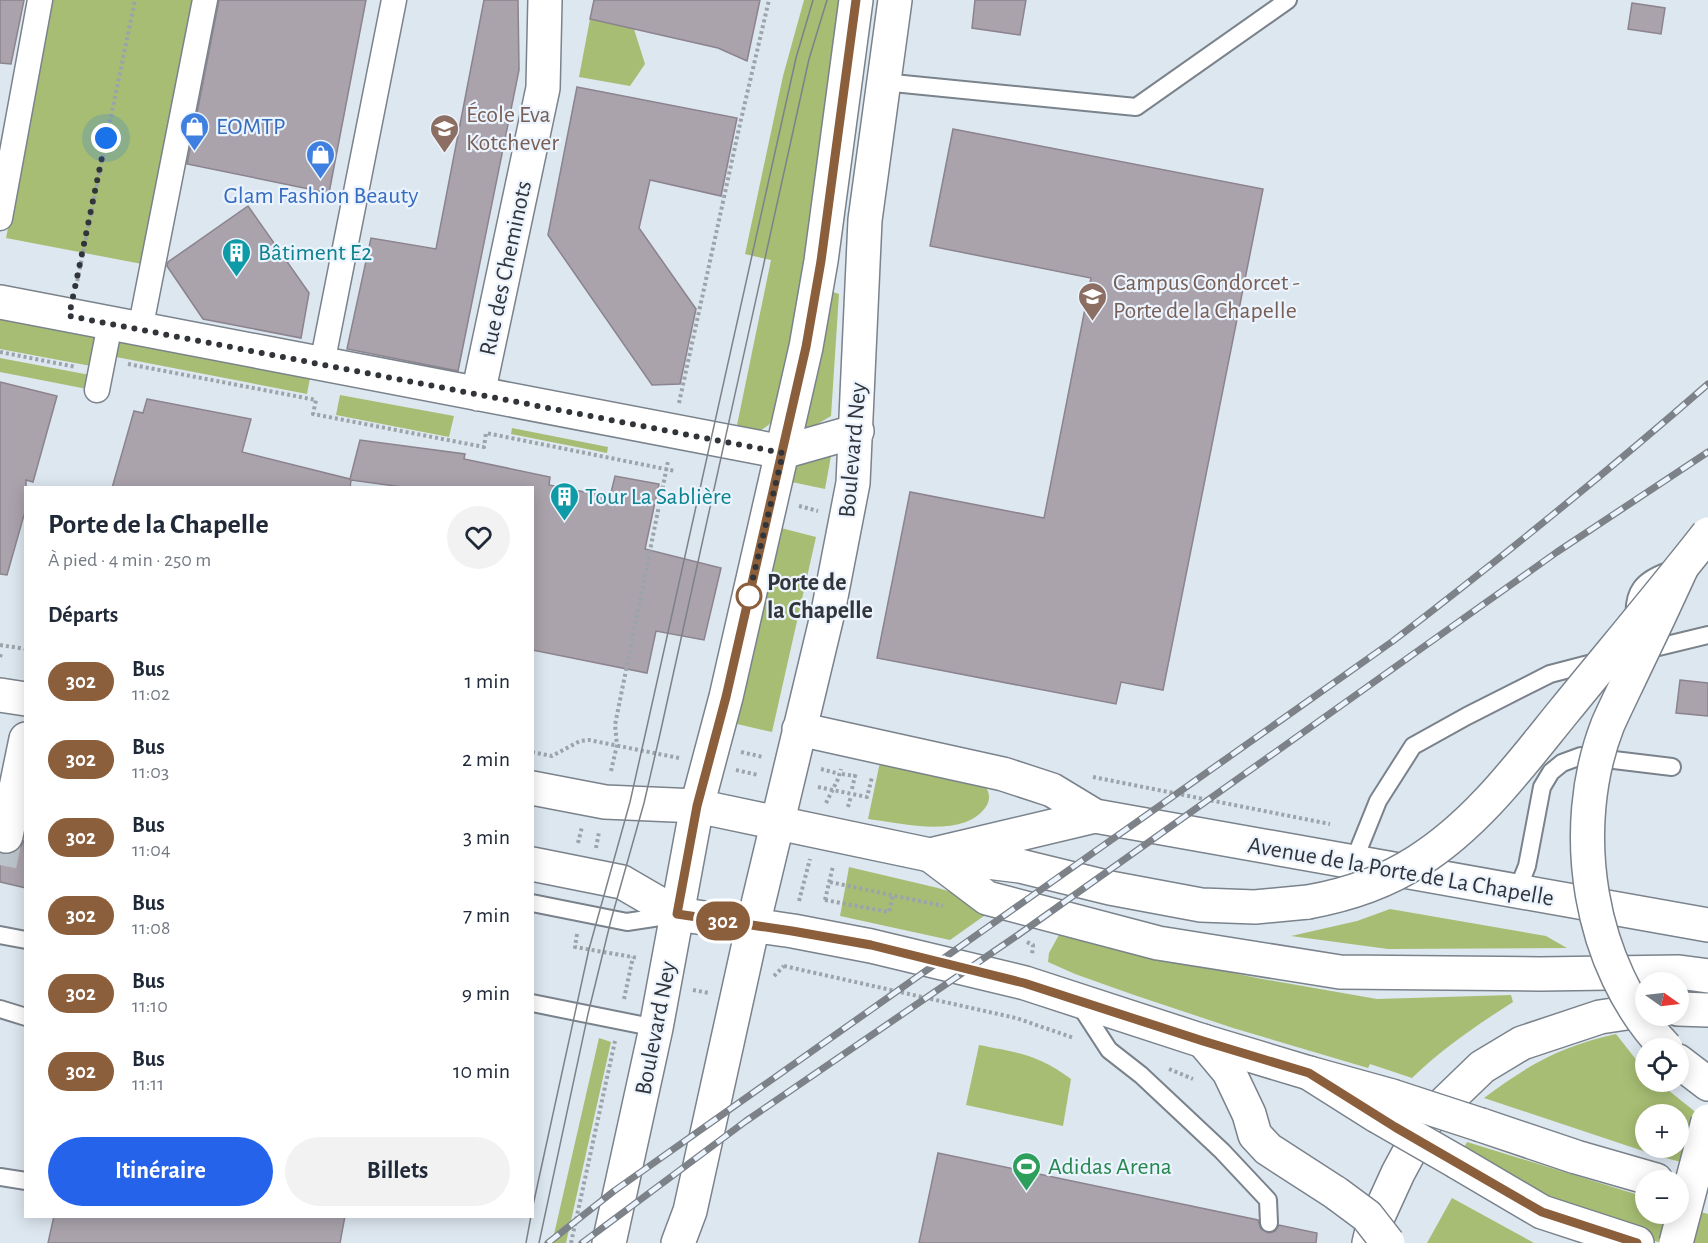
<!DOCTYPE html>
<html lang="fr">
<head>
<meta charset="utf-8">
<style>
  body { margin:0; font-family:"Alegreya Sans",sans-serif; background:#f2f2f3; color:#1f2937; height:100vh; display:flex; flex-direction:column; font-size:22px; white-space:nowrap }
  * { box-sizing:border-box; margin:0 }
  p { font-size:20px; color:#747a83 }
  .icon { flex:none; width:33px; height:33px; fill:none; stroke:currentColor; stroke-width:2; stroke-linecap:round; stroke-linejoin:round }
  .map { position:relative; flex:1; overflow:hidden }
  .details { position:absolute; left:24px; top:486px; width:510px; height:732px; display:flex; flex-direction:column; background:#fff; border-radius:0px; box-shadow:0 3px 15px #0003 }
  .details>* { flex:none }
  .badge { padding:0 12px; border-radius:20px; font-size:21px; line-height:39px }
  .needle { width:39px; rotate:104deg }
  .fabs { position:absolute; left:1635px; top:972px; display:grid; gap:12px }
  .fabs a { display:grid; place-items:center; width:54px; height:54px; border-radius:50%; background:#fff; box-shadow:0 3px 15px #0003; font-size:30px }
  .you { position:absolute; width:30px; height:30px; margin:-15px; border:4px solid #fff; border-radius:50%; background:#1a73e8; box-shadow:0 0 0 9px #1a73e833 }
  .map>.badge { position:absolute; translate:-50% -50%; box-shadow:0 0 0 3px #fff }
  h2 { padding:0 24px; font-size:22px; line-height:54px }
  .round { display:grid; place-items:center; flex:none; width:63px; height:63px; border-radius:32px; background:#f2f2f3 }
  .head { display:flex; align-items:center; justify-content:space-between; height:102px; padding:0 24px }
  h1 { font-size:28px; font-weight:600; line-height:45px }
  .button { display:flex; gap:12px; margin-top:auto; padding:12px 24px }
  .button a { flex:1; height:69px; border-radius:36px; background:#2563eb; color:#fff; font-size:24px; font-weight:600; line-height:69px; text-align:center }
  .button a+a { background:#f2f2f3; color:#1f2937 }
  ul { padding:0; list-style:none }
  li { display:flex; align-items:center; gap:18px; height:78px; padding:0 24px }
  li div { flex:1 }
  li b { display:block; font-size:22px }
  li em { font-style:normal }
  li .badge { min-width:66px; font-weight:700; text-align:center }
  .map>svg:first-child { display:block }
  .green { fill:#a7bd73; fill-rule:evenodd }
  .building { fill:#aaa3ac; stroke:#8b838d; stroke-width:1.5 }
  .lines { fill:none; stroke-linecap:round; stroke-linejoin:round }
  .minor-tunnel { stroke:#bbc3cb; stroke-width:33; stroke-dasharray:33 16; stroke-linecap:butt }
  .service-casing { stroke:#7a828b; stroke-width:20 }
  .pedestrian-casing { stroke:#7a828b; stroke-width:27 }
  .minor-casing { stroke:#7a828b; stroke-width:36 }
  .primary-casing { stroke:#7a828b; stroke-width:36 }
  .trunk-casing { stroke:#7a828b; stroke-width:36 }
  .motorway-casing { stroke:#7a828b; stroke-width:36 }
  .path { stroke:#9ca4ab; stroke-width:4; stroke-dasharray:3 3; stroke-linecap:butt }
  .service { stroke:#fff; stroke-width:16 }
  .pedestrian { stroke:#fff; stroke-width:24 }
  .minor { stroke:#fff; stroke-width:33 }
  .primary { stroke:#fff; stroke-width:33 }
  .trunk { stroke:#fff; stroke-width:33 }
  .motorway { stroke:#fff; stroke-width:33 }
  .tram { stroke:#7c8288; stroke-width:1.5 }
  .rail-casing { stroke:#7c8288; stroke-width:7 }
  .rail { stroke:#ebf4fe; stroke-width:4.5; stroke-dasharray:14; stroke-linecap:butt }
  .primary-bridge-casing { stroke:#7a828b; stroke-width:36; stroke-linecap:butt }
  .trunk-bridge-casing { stroke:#7a828b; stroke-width:36; stroke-linecap:butt }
  .motorway-bridge-casing { stroke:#7a828b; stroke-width:36; stroke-linecap:butt }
  .primary-bridge { stroke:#fff; stroke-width:33 }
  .trunk-bridge { stroke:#fff; stroke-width:33 }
  .motorway-bridge { stroke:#fff; stroke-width:33 }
  .line-casing { stroke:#fff; stroke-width:14 }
  .line { stroke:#8b5e3c; stroke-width:9 }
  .walk { stroke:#313438; stroke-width:6; stroke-dasharray:0 10.8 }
  .stop-dot { fill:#fff; stroke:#8b5e3c; stroke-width:3 }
  .labels { text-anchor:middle; stroke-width:4.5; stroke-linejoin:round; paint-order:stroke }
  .education-label { font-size:24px; fill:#785e54; stroke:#ebf4fe; text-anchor:start }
  .shop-label { font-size:24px; fill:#366cbe; stroke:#ebf4fe; text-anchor:start }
  .culture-label { font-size:24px; fill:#0d838f; stroke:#ebf4fe; text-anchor:start }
  .street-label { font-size:24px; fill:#313438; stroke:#ebf4fe }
  .stop-label { font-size:24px; font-weight:bold; fill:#313438; stroke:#ebf4fe; text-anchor:start }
  .leisure-label { font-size:24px; fill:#27864d; stroke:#ebf4fe; text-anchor:start }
</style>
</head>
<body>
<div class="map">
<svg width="1708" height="1243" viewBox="0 0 1708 1243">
  <rect width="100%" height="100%" fill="#dde7f0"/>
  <path class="green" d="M53 0H194L142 264 6 238Z
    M804 0H842L816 207 793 332 773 420C762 434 752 432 736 430L771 260 745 254 783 76Z
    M590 19 634 29 645 64 630 86 579 77Z
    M830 291 839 294 831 416 804 432 798 429Z
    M0 318 96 337 91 366 0 349Z
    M113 340 310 378 307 394 111 356Z
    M0 358 90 375 87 389 0 372Z
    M340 395 454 416 449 437 336 415Z
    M512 428 608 447 607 453 511 434Z
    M825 453 831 456 825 489 787 481 791 469Z
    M781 528 816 537 772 732 737 724Z
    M880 762 983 784C989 790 991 797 987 805 966 840 901 823 868 819Z
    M849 867 938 888 968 897 991 911 950 940 840 916Z
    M1390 909 1546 936 1567 948 1388 949 1291 936 1357 921Z
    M1060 933 1086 942 1257 978 1377 999 1511 995 1513 1002C1477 1025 1443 1048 1412 1078L1370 1064 1368 1068 1233 1028 1134 995 1075 974 1048 962 1049 953Z
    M1616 1034 1645 1071 1646 1082H1658L1708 1122V1169L1658 1156 1484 1098C1528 1065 1561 1046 1616 1034ZM1646 1114H1678V1148H1646Z
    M599 1038 611 1042 566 1243H552Z
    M979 1045C1019 1053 1037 1054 1071 1079L1063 1126 966 1105Z
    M1467 1142 1645 1197 1646 1214H1678L1679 1206 1708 1214V1243H1662L1637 1236 1570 1209 1463 1150Z
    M1452 1198 1534 1243H1427Z"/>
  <path class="building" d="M0 0H24L11 64 0 63Z
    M219 0H366L329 193 187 164Z
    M484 0H518L519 70 458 371 347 349 371 238 436 249Z
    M594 0H760L747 61 718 48 590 19Z
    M975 0H1026L1020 35 972 28Z
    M1632 3 1665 8 1661 34 1628 29Z
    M577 87 737 118 721 196 650 180 639 228 696 309 680 384 652 385 548 235Z
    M953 129 1263 189 1163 690 1121 682 1116 704 877 658 910 492 1044 518 1091 278 930 246Z
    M248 206 309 293 301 338 203 319 167 266 168 262Z
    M0 382 57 396 33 482 26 480V508L7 575 0 574Z
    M147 399 251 419 242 452 350 479 360 440 465 454 464 459 550 477 549 485 610 497 615 476 659 484 645 549 721 568 704 640 656 631 647 673 532 650V488H410L351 480 350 488H112L134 411 143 413Z
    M1680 680 1708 683V716L1676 713Z
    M24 840 26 888 0 882V853L12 854 20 848Z
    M938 1153 1258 1220 1261 1229 1269 1233 1275 1231 1279 1225 1317 1233 1316 1243H919Z
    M54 1216H345L340 1243H48Z"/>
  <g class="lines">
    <path class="minor-tunnel" d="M0 865 6 836"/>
    <defs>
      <path id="service" d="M883 82 1136 107 1288 0
        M1635 621C1632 591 1643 579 1671 570
        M1642 651 1708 635
        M1353 863 1378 801 1413 746 1467 716 1550 674 1600 661
        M1517 891 1527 866 1542 787 1551 772 1562 763 1581 756 1672 767
        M532 903 627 922 673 915
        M0 935 26 940
        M532 1003 656 1028
        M1079 1004 1109 1050 1141 1075 1222 1151 1268 1200 1269 1223
        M0 1009 26 1017
        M0 1177 26 1181"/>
      <path id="pedestrian" d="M0 218 40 0
        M140 330 205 0
        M322 364 394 0
        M97 390 110 324"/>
      <path id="minor" d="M0 302 783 452 857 431
        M478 394 543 88 545 0
        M6 836 26 739"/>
      <path id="primary" d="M0 695 26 699
        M799 729 1003 774 1052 790 1095 816 1708 925
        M532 788 605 802 697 806 930 855 1095 816
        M532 864 622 882 677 914 793 931 871 946 1025 983 1203 1041 1309 1073 1377 1116
        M1457 1162 1542 1212 1637 1243
        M609 1243 656 1028 697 806 726 697 806 347 821 261 856 0
        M678 1243 690 1211 753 925 828 612 853 483 865 220 895 0"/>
      <path id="trunk" d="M930 855 1020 866 1110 888 1201 905 1255 907 1308 902
        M1203 1041 1229 1072 1249 1114 1255 1135 1268 1149 1336 1193"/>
      <path id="motorway" d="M930 855 987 898 1158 943 1340 972 1540 974 1679 972 1708 976
        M1678 1009 1708 1010
        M1678 1061 1708 1084
        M1309 1073 1392 1096
        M1481 1125 1576 1157 1656 1180
        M1369 1243 1372 1230 1398 1173 1426 1121 1482 1067 1522 1043 1600 1017 1646 1010"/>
    </defs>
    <use href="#service" class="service-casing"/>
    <use href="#pedestrian" class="pedestrian-casing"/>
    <use href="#minor" class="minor-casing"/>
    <use href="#primary" class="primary-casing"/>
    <use href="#trunk" class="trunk-casing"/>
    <use href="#motorway" class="motorway-casing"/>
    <path class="path" d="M76 287 135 0
      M0 352 76 367
      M128 364 316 400 313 414 484 447 486 433 675 471
      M679 403 740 124 769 0
      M799 506 818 511
      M0 645 26 649
      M0 657 1 654
      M532 752 552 756 580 741 589 740 679 758
      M741 752 763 757
      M821 769 836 773
      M736 770 758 775
      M611 771 617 745 615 725 668 461
      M842 774 855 776 856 772
      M1093 777 1330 824
      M818 787 867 797 872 777
      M852 789 855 776
      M826 803 838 779 841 769
      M848 807 851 796
      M578 843 582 827
      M596 848 599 832
      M830 882 943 906
      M825 900 889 912 893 895
      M825 900 833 866
      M799 901 810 859
      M577 934 575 947 638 958
      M1027 942 1033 945 1032 955
      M784 966 1016 1018 1074 1038
      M774 976 784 966
      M693 990 709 993
      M624 999 633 957
      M1169 1069 1193 1079
      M571 1243 615 1041"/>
    <use href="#service" class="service"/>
    <use href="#pedestrian" class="pedestrian"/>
    <use href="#minor" class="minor"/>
    <use href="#primary" class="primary"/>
    <use href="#trunk" class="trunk"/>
    <use href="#motorway" class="motorway"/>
    <path class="tram" d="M532 1210 589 949 630 802 646 731 796 58 813 0
      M526 1243 531 1216
      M539 1243 588 1014 611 920 644 803 660 734 809 59 827 0"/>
    <defs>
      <path id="rail" d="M548 1243 614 1191 1393 641C1501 558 1606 473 1708 384
        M582 1243 746 1121 1018 935 1557 552 1708 452"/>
    </defs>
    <use href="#rail" class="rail-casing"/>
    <use href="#rail" class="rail"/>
    <defs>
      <path id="primary-bridge" d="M1377 1116 1457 1162"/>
      <path id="trunk-bridge" d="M1308 902C1347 895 1384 883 1418 861 1477 824 1521 764 1564 711 1612 652 1661 594 1708 534
        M1336 1193 1367 1216 1388 1243
        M1676 1243 1708 1121"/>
      <path id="motorway-bridge" d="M1666 1048C1588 967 1567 828 1608 724 1616 706 1625 688 1633 671 1650 636 1666 602 1682 567
        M1392 1096 1481 1125"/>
    </defs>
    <use href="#primary-bridge" class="primary-bridge-casing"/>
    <use href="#trunk-bridge" class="trunk-bridge-casing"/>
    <use href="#motorway-bridge" class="motorway-bridge-casing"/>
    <use href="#primary-bridge" class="primary-bridge"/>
    <use href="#trunk-bridge" class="trunk-bridge"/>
    <use href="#motorway-bridge" class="motorway-bridge"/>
  </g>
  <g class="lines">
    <defs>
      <path id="line" d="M856 0 821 261 806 347 726 697 697 806 677 914 792 931 871 945 1024 983 1203 1041 1309 1073 1395 1127 1542 1212 1637 1243"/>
    </defs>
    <use href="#line" class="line-casing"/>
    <use href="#line" class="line"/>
    <path class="walk" d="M106 138 69 316 783 453 747 603 749 596"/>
  </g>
  <defs>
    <symbol id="shop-pin" viewBox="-11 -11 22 30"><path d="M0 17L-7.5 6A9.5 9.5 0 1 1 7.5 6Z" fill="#3f7fe0" stroke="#ebf4fe"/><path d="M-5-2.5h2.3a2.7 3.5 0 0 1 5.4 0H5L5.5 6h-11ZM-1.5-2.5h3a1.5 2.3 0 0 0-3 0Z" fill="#fff"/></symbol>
    <symbol id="school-pin" viewBox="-11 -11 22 30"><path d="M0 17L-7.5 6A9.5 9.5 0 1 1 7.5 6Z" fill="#8d6e63" stroke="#ebf4fe"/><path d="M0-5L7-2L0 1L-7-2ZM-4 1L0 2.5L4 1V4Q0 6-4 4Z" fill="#fff"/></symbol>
    <symbol id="building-pin" viewBox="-11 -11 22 30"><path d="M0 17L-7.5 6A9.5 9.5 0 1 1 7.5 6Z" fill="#0f9aa8" stroke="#ebf4fe"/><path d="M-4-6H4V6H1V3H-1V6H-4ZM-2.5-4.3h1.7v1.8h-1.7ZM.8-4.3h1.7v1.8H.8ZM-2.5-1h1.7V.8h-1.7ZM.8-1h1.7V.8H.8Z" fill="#fff"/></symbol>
    <symbol id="university-pin" viewBox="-11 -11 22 30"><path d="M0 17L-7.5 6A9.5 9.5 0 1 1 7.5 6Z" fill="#8d6e63" stroke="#ebf4fe"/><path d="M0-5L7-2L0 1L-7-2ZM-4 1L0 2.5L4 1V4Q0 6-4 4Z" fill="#fff"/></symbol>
    <symbol id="stadium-pin" viewBox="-11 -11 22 30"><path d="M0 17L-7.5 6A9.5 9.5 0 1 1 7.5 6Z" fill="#2e9e5b" stroke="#ebf4fe"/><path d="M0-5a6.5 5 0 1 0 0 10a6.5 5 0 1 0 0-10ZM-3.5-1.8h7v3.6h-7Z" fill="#fff"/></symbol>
  </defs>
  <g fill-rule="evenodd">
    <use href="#shop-pin" x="178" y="110" width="33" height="45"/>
    <use href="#school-pin" x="428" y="112" width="33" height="45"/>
    <use href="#shop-pin" x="304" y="138" width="33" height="45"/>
    <use href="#building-pin" x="220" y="236" width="33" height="45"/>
    <use href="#university-pin" x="1076" y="280" width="33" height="45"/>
    <use href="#building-pin" x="548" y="480" width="33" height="45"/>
    <use href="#stadium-pin" x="1010" y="1150" width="33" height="45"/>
  </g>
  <circle class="stop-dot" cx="749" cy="596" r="12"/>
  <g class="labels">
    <g class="education-label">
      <text x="466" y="122">École Eva<tspan x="466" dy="28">Kotchever</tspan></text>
      <text x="1113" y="290">Campus Condorcet -<tspan x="1113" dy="28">Porte de la Chapelle</tspan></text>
    </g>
    <g class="shop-label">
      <text x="216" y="134">EOMTP</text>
      <text x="321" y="203" text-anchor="middle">Glam Fashion Beauty</text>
    </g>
    <g class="culture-label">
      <text x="258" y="260">Bâtiment E2</text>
      <text x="585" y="504">Tour La Sablière</text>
    </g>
    <g class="street-label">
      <text transform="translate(505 268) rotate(-78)" y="8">Rue des Cheminots</text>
      <text transform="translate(852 450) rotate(-85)" y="8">Boulevard Ney</text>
      <text transform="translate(1401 871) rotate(10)" y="8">Avenue de la Porte de La Chapelle</text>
      <text transform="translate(655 1028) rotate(-79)" y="8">Boulevard Ney</text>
    </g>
    <g class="stop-label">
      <text x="767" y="590">Porte de<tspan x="767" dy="28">la Chapelle</tspan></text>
    </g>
    <g class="leisure-label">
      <text x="1048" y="1174">Adidas Arena</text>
    </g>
  </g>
</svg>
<div class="fabs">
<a><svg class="needle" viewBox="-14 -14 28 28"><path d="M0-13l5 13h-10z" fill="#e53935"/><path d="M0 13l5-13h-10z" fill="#747a83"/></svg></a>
<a><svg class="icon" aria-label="locate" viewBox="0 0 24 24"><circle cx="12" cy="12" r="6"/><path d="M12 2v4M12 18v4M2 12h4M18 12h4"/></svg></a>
<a>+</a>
<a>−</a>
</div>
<div class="you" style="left:106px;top:138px"></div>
<b class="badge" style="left:723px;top:921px;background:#8b5e3c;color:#fff">302</b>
<section class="details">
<div class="head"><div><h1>Porte de la Chapelle</h1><p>À pied · 4 min · 250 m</p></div><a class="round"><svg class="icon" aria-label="heart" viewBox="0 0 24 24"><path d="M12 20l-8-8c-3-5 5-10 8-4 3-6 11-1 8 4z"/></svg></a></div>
<h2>Départs</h2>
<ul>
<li><span class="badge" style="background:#8b5e3c;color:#fff">302</span><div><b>Bus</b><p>11:02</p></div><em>1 min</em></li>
<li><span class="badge" style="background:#8b5e3c;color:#fff">302</span><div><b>Bus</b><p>11:03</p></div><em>2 min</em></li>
<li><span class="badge" style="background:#8b5e3c;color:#fff">302</span><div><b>Bus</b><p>11:04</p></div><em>3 min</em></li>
<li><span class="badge" style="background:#8b5e3c;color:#fff">302</span><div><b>Bus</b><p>11:08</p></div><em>7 min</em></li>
<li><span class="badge" style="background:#8b5e3c;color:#fff">302</span><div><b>Bus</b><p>11:10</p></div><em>9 min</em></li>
<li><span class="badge" style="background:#8b5e3c;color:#fff">302</span><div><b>Bus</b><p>11:11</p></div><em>10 min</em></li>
</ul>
<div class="button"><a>Itinéraire</a><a>Billets</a></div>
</section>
</div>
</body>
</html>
